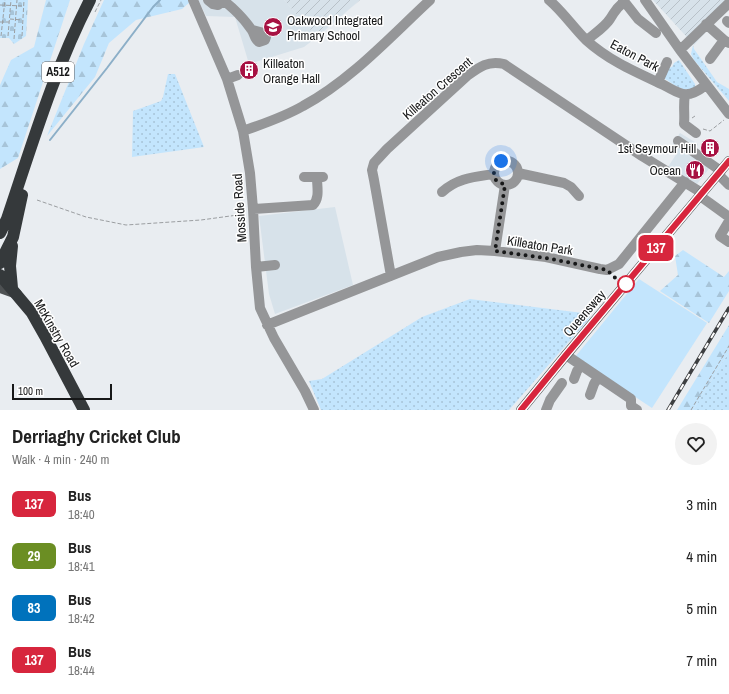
<!DOCTYPE html>
<html lang="en">
<head>
<meta charset="utf-8">
<style>
  body { margin:0; font-family:"Archivo Narrow",sans-serif; background:#f2f2f2; color:#222; height:100vh; display:flex; flex-direction:column; font-size:15px; white-space:nowrap }
  * { box-sizing:border-box; margin:0 }
  p { font-size:13px; color:#767676 }
  .icon { flex:none; width:22px; height:22px; fill:none; stroke:currentColor; stroke-width:2; stroke-linecap:round; stroke-linejoin:round }
  .map { position:relative; height:410px; overflow:hidden }
  .panel { display:flex; flex-direction:column; background:#fff; flex:1 }
  .panel>* { flex:none }
  .badge { padding:0 8px; border-radius:6px; font-size:14px; line-height:26px }
  .scale { position:absolute; left:12px; bottom:10px; width:100px; box-sizing:border-box; padding-left:4px; border:2px solid #171819; border-top:0; font-size:11px; line-height:14px; white-space:nowrap; color:#171819; -webkit-text-stroke:3px #fff; paint-order:stroke }
  .you { position:absolute; width:20px; height:20px; margin:-10px; border:3px solid #fff; border-radius:50%; background:#1a73e8; box-shadow:0 0 0 6px #1a73e833 }
  .map>.badge { position:absolute; translate:-50% -50%; box-shadow:0 0 0 2px #fff }
  .round { display:grid; place-items:center; flex:none; width:42px; height:42px; border-radius:21px; background:#f2f2f2 }
  .head { display:flex; align-items:center; justify-content:space-between; height:68px; padding:0 12px }
  h1 { font-size:19px; font-weight:700; line-height:30px }
  ul { padding:0; list-style:none }
  li { display:flex; align-items:center; gap:12px; height:52px; padding:0 12px }
  li div { flex:1 }
  li b { display:block; font-size:15px }
  li em { font-style:normal }
  li .badge { min-width:44px; font-weight:700; text-align:center }
  .map>svg:first-child { display:block }
  .built { fill:#d7e2ea }
  .industrial { fill:url(#industrial-furrows) }
  .grass { fill:url(#grass-dots) }
  .forest { fill:url(#forest-firs) }
  .cemetery { fill:url(#cemetery-stones) }
  .pitch { fill:#c3e5fd }
  .lines { fill:none; stroke-linecap:round; stroke-linejoin:round }
  .stream { stroke:#8cafc8; stroke-width:2 }
  .path { stroke:#9b9ea1; stroke-width:1; stroke-dasharray:4 2; stroke-linecap:butt }
  .minor { stroke:#959698; stroke-width:10 }
  .major { stroke:#4e5153; stroke-width:10 }
  .highway { stroke:#35393b; stroke-width:12 }
  .rail-casing { stroke:#3d3f41; stroke-width:3.5 }
  .rail { stroke:#fff; stroke-width:2; stroke-dasharray:6; stroke-linecap:butt }
  .line-casing { stroke:#fff; stroke-width:9 }
  .line { stroke:#d7263d; stroke-width:6 }
  .walk { stroke:#171819; stroke-width:4; stroke-dasharray:0 7.2 }
  .stop-dot { fill:#fff; stroke:#d7263d; stroke-width:2 }
  .labels { text-anchor:middle; stroke-width:3; stroke-linejoin:round; paint-order:stroke }
  .shield { fill:#fff; stroke:#5d5d5e; stroke-width:1 }
  .shield-label { font-size:12px; font-weight:bold; fill:#171819 }
  .poi-label { font-size:13px; fill:#171819; stroke:#fff; text-anchor:start }
  .street-label { font-size:13px; fill:#171819; stroke:#fff }
</style>
</head>
<body>
<div class="map">
<svg width="729" height="410" viewBox="0 0 729 410">
  <defs>
    <pattern id="industrial-furrows" width="10" height="10" patternUnits="userSpaceOnUse"><rect width="10" height="10" fill="#d7e2ea"/><path d="M-1 1l2-2M0 10L10 0M9 11l2-2" fill="none" stroke="#b8c1c8"/></pattern>
    <pattern id="grass-dots" width="8" height="8" patternUnits="userSpaceOnUse"><rect width="8" height="8" fill="#c3e5fd"/><path d="M2 2h.1M6 6h.1" fill="none" stroke="#a7c4d8" stroke-width="1.8" stroke-linecap="round"/></pattern>
    <pattern id="forest-firs" width="22" height="20" patternUnits="userSpaceOnUse"><rect width="22" height="20" fill="#c3e5fd"/><path d="M5 1l3.5 6h-7zM16 11l3.5 6h-7z" fill="#a7c4d8"/></pattern>
    <pattern id="cemetery-stones" width="16" height="16" patternUnits="userSpaceOnUse"><rect width="16" height="16" fill="#c3e5fd"/><path d="M2 7V4a2 2 0 0 1 4 0v3zM10 15v-3a2 2 0 0 1 4 0v3z" fill="#a7c4d8"/></pattern>
  </defs>
  <rect width="100%" height="100%" fill="#e9edf1"/>
  <path class="built" d="M198 0H284L317 37 304 47 249 64 235 17 206 16Z
    M680 133 698 144 696 148 715 161 697 184 668 167 677 153 670 148Z
    M335 207 353 285 275 314 269 294 259 216Z"/>
  <path class="industrial" d="M284 0H360L317 37Z
    M653 0H729V7L694 45Z"/>
  <path class="grass" d="M693 45 694 49 717 82 729 89V101L694 60 691 54Z
    M679 60 695 84V88C680 93 675 84 663 78L668 68 672 67 674 63Z
    M168 74H175L204 147 132 157 133 111 161 101 163 97Z
    M470 299 591 314 588 320 509 410H321L309 381 322 379 422 317Z
    M729 352V410H693Z"/>
  <path class="forest" d="M46 0H70L18 158 0 169V85L11 60 34 47Z
    M104 0H189L190 2 182 9 136 20 109 43 95 77 47 136 84 44Z
    M683 250 724 277 729 271V291L709 323 660 291 678 275 675 256Z
    M729 325V352L693 410H677Z"/>
  <path class="cemetery" d="M0 0H28L26 36 14 44 9 38H0Z"/>
  <path class="pitch" d="M639 279 707 323 652 408 575 357Z"/>
  <g class="lines">
    <path class="stream" d="M50 140 107 68 153 7 160 0"/>
    <path class="path" d="M0 5 23 6
      M95 12 101 0
      M10 19 22 20
      M0 22H9
      M1 36 5 0
      M8 36 11 0
      M22 36 24 0
      M14 39 17 0
      M692 118 695 116
      M703 129 710 131 724 120
      M37 200 86 217 126 225 201 220 245 214
      M613 276 618 280
      M691 410 729 346"/>
    <path class="minor" d="M193 0 227 79 243 131 250 173 253 209 256 267 260 308 274 338 305 391 314 410
      M208 0 213 4 218 5 222 2 223 0
      M222 0C232 6 245 20 251 29 255 34 254 39 259 42L265 40 266 37 264 33 252 30
      M549 0C563 12 573 27 586 40 607 59 631 70 657 82 679 91 683 103 706 85
      M623 0 638 19 656 33
      M645 0 680 50 729 114
      M727 21 729 23
      M706 24 724 40 729 43
      M587 40C594 34 605 27 610 19 616 10 615 9 624 2
      M680 50 729 3
      M710 59 724 40
      M227 79 238 75
      M658 82 667 62
      M685 95C683 105 685 114 684 124L696 133
      M243 131C263 124 284 117 303 106 351 80 390 37 430 0
      M678 141 721 171
      M494 173a12 12 0 1 1 24 0a12 12 0 1 1-24 0Z
      M518 173 564 183 571 187 579 196
      M718 174 729 185
      M304 177H323
      M442 192C457 178 474 177 494 174
      M700 196 729 217
      M253 209 313 205C320 198 317 187 317 178
      M729 221 720 236 729 242
      M495 251 505 185
      M256 267 275 265
      M391 276 374 180 372 170 374 163 387 149 467 76C479 67 488 60 504 64L642 156 702 193
      M267 325 438 257 461 252 477 250 495 251 546 257 600 269 607 270 619 264 685 182
      M566 355 631 399V406L637 410
      M574 379 577 371 581 365
      M590 395 594 384 598 377
      M546 410 550 400 562 383"/>
    <path class="major" d="M0 288 17 294
      M521 410 566 355 729 161"/>
    <path class="highway" d="M0 233 7 219C32 145 54 70 90 0
      M0 263 13 237 22 195
      M0 275 32 313 45 336 84 410
      M12 288 10 266 12 246"/>
    <defs>
      <path id="rail" d="M668 410 729 308"/>
    </defs>
    <use href="#rail" class="rail-casing"/>
    <use href="#rail" class="rail"/>
  </g>
  <g class="lines">
    <defs>
      <path id="line" d="M521 410 566 355 729 161"/>
    </defs>
    <use href="#line" class="line-casing"/>
    <use href="#line" class="line"/>
    <path class="walk" d="M501 161C494 166 492 173 496 180L505 185 495 251 546 258 607 270 624 286 626 284"/>
  </g>
  <defs>
    <symbol id="school-disc" viewBox="-11 -11 22 22"><circle r="9.5" fill="#a71142" stroke="#fff"/><path d="M0-5L7-2L0 1L-7-2ZM-4 1L0 2.5L4 1V4Q0 6-4 4Z" fill="#fff"/></symbol>
    <symbol id="building-disc" viewBox="-11 -11 22 22"><circle r="9.5" fill="#a71142" stroke="#fff"/><path d="M-4-6H4V6H1V3H-1V6H-4ZM-2.5-4.3h1.7v1.8h-1.7ZM.8-4.3h1.7v1.8H.8ZM-2.5-1h1.7V.8h-1.7ZM.8-1h1.7V.8H.8Z" fill="#fff"/></symbol>
    <symbol id="restaurant-disc" viewBox="-11 -11 22 22"><circle r="9.5" fill="#a71142" stroke="#fff"/><path d="M-5-6h1v4h1v-4h1v4h1v-4h1v5L-1.5 .5V6h-2V.5L-5-1ZM5-6V6H3V1.5H1.5Q1.5-4 5-6Z" fill="#fff"/></symbol>
  </defs>
  <g fill-rule="evenodd">
    <use href="#school-disc" x="262" y="16" width="22" height="22"/>
    <use href="#building-disc" x="238" y="59" width="22" height="22"/>
    <use href="#building-disc" x="699" y="137" width="22" height="22"/>
    <use href="#restaurant-disc" x="684" y="159" width="22" height="22"/>
  </g>
  <circle class="stop-dot" cx="626" cy="284" r="8"/>
  <g class="labels">
    <rect class="shield" x="42" y="62" width="32" height="20" rx="3"/>
    <g class="shield-label">
      <text x="58" y="76">A512</text>
    </g>
    <g class="poi-label">
      <text x="287" y="25">Oakwood Integrated<tspan x="287" dy="15">Primary School</tspan></text>
      <text x="263" y="68">Killeaton<tspan x="263" dy="15">Orange Hall</tspan></text>
      <text x="696" y="153" text-anchor="end">1st Seymour Hill</text>
      <text x="681" y="175" text-anchor="end">Ocean</text>
    </g>
    <g class="street-label">
      <text transform="translate(635 55) rotate(28)" y="5">Eaton Park</text>
      <text transform="translate(437 88) rotate(-41)" y="5">Killeaton Crescent</text>
      <text transform="translate(239 208) rotate(-94)" y="5">Mosside Road</text>
      <text transform="translate(540 245) rotate(9)" y="5">Killeaton Park</text>
      <text transform="translate(584 313) rotate(-49)" y="5">Queensway</text>
      <text transform="translate(57 333) rotate(60)" y="5">McKinstry Road</text>
    </g>
  </g>
</svg>
<div class="scale">100 m</div>
<div class="you" style="left:501px;top:161px"></div>
<b class="badge" style="left:656px;top:248px;background:#d7263d;color:#fff">137</b>
</div>
<section class="panel">
<div class="head"><div><h1>Derriaghy Cricket Club</h1><p>Walk · 4 min · 240 m</p></div><a class="round"><svg class="icon" aria-label="heart" viewBox="0 0 24 24"><path d="M12 20l-8-8c-3-5 5-10 8-4 3-6 11-1 8 4z"/></svg></a></div>
<ul>
<li><span class="badge" style="background:#d7263d;color:#fff">137</span><div><b>Bus</b><p>18:40</p></div><em>3 min</em></li>
<li><span class="badge" style="background:#6b8e23;color:#fff">29</span><div><b>Bus</b><p>18:41</p></div><em>4 min</em></li>
<li><span class="badge" style="background:#0072bc;color:#fff">83</span><div><b>Bus</b><p>18:42</p></div><em>5 min</em></li>
<li><span class="badge" style="background:#d7263d;color:#fff">137</span><div><b>Bus</b><p>18:44</p></div><em>7 min</em></li>
</ul>
</section>
</body>
</html>
